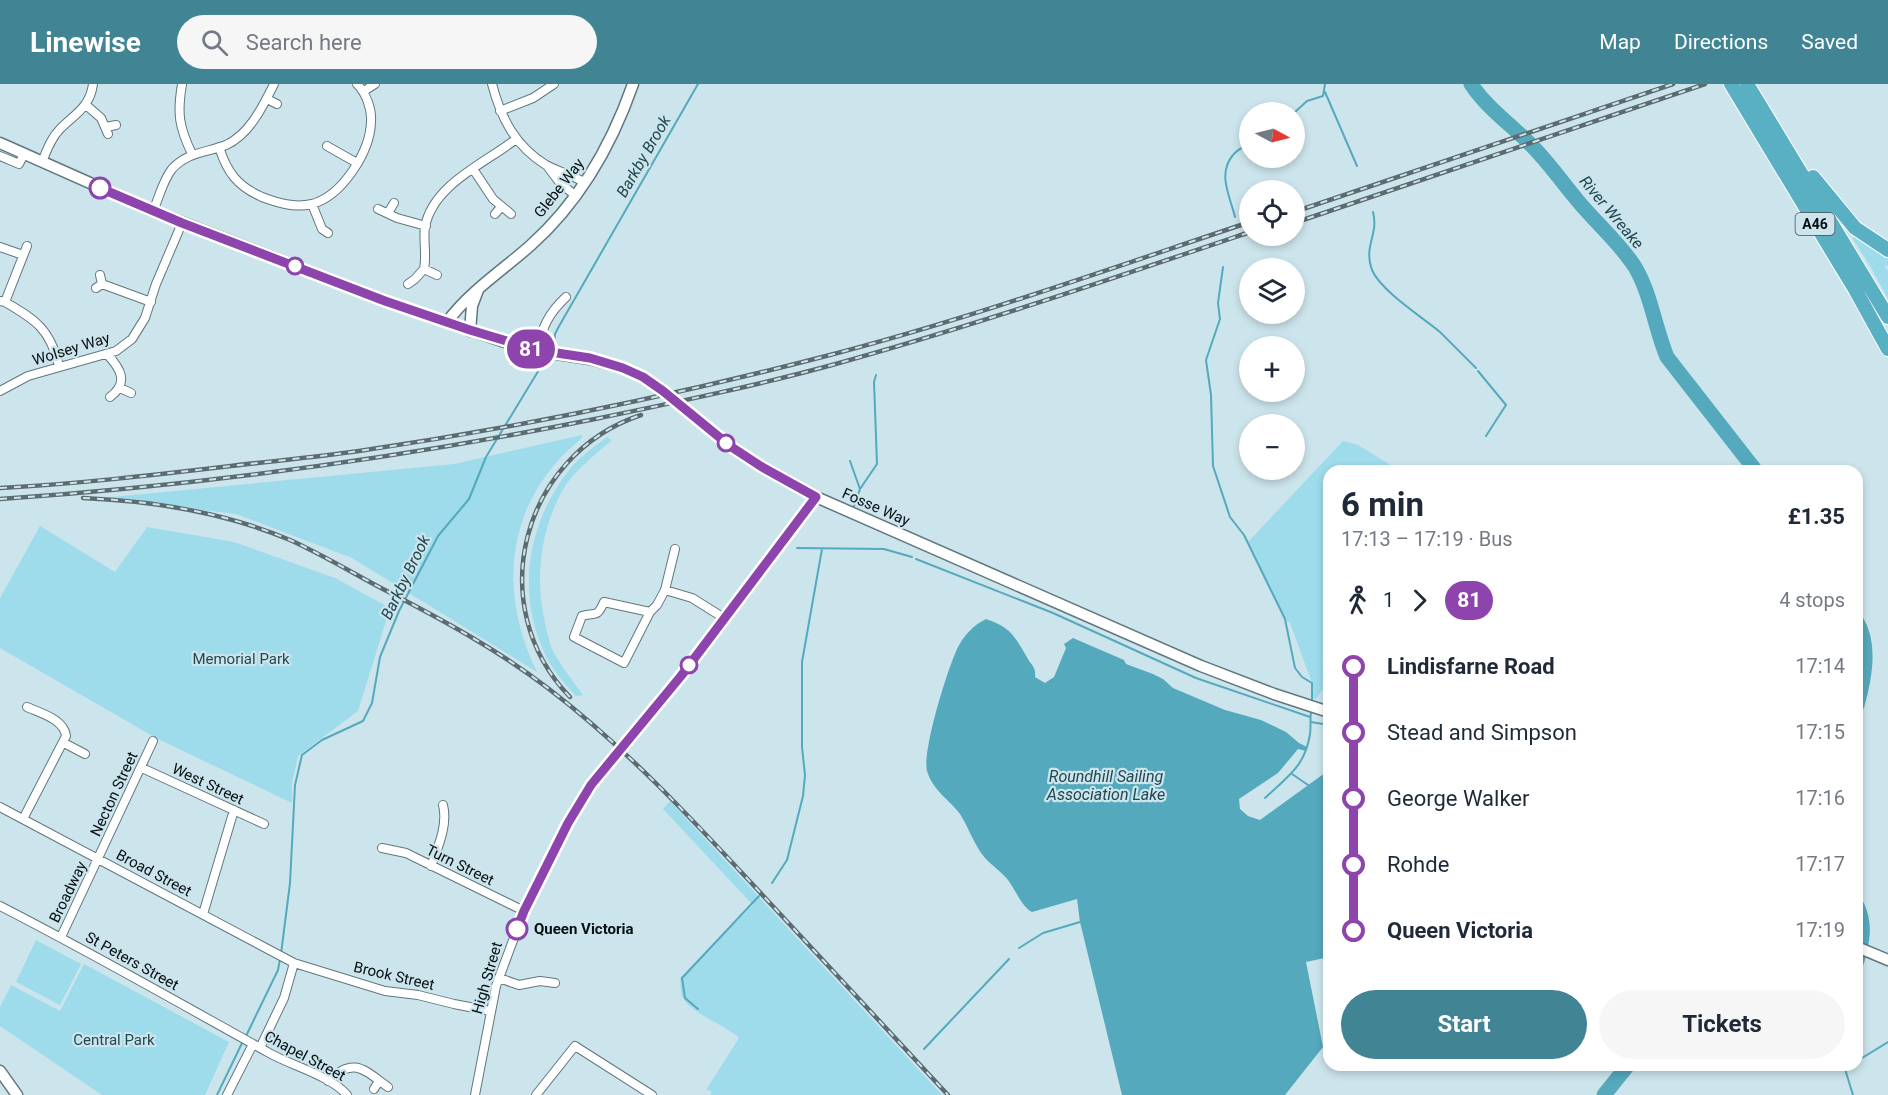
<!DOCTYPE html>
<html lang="en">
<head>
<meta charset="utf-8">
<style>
  body { margin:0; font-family:Roboto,sans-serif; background:#f6f6f7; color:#1f2937; height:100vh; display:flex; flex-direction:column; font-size:22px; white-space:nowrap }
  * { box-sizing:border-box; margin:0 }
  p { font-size:20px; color:#747a83 }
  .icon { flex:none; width:33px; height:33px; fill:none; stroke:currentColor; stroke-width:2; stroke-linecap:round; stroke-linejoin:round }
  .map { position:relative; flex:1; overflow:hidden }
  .details { position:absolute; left:1323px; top:381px; width:540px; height:606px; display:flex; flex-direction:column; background:#fff; border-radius:18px; box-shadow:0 3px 9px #0003 }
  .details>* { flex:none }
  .badge { padding:0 12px; border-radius:20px; font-size:21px; line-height:39px }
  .needle { width:39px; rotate:97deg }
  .tools { position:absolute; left:1239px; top:18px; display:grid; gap:12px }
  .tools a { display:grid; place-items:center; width:66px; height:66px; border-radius:50%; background:#fff; box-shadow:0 3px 9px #0003; font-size:30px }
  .map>.badge { position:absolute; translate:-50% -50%; box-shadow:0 0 0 3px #fff }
  .legs { display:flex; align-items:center; gap:9px; height:66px; padding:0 18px; font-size:20px }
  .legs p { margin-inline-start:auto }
  .summary { display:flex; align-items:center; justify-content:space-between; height:102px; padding:0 18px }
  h1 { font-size:33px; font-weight:700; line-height:45px }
  .cta { display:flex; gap:12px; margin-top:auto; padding:12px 18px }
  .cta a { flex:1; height:69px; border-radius:36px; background:#418494; color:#fff; font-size:24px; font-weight:700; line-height:69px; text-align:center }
  .cta a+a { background:#f6f6f7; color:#1f2937 }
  ul { padding:0 18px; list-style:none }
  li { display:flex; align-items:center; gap:21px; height:66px; font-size:22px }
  li i { display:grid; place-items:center; width:9px; height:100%; margin:0 8px; background:currentColor }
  li i::after { content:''; width:15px; height:15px; margin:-8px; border:4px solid; border-radius:50%; background:#fff }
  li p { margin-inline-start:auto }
  li:first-child i { background:linear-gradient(#0000 50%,currentColor 0) }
  li:last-child i { background:linear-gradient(currentColor 50%,#0000 0) }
  header { display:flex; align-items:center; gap:36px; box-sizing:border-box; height:84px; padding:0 30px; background:#418494; color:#fff }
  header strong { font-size:28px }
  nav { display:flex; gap:33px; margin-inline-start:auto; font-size:21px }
  .search { width:420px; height:54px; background:#f6f6f7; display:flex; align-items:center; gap:15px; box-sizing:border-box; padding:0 21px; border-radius:33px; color:#747a83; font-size:22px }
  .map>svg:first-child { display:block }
  .green { fill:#9edbeb }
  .water { fill:#55a9bc }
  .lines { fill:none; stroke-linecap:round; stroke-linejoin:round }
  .stream { stroke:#55a9bc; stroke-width:2 }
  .river { stroke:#55a9bc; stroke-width:15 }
  .minor-casing { stroke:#60777c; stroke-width:10 }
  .tertiary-casing { stroke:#60777c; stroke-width:13 }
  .trunk-casing { stroke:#fff; stroke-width:16 }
  .minor { stroke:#fff; stroke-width:8 }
  .tertiary { stroke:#fff; stroke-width:10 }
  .trunk { stroke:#5ab0c3; stroke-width:14 }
  .rail-casing { stroke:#5c6b70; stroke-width:4.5 }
  .rail { stroke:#cce5ec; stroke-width:2; stroke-dasharray:7; stroke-linecap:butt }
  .line-1-casing { stroke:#fff; stroke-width:14 }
  .line-1 { stroke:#8e44ad; stroke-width:9 }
  .stop-1-dot { fill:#fff; stroke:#8e44ad; stroke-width:3 }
  .labels { text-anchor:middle; stroke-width:4.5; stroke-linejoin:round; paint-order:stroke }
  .shield { fill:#cce5ec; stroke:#414e53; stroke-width:1.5 }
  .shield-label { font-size:14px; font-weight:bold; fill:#060e11 }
  .street-label { font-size:15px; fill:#060e11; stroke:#cce5ec }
  .park-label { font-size:15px; fill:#224952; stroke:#cce5ec }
  .stop-label { font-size:15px; font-weight:bold; fill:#060e11; stroke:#cce5ec; text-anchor:start }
  .water-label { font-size:16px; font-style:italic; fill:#214750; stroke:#cce5ec }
</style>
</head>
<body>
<header>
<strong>Linewise</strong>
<div class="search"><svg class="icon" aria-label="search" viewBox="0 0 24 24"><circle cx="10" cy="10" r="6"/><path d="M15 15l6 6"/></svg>Search here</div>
<nav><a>Map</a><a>Directions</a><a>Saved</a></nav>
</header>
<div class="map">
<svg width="1888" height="1011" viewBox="0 0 1888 1011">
  <rect width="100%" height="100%" fill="#cce5ec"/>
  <path class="green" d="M1853 149 1888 171V182L1884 181 1888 187V215L1869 180 1853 155Z
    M582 351V354C573 362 563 370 555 380 503 441 503 519 537 588L352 474 236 430 102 414 454 380Z
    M607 353 612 356C594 372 572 388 561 409 540 449 535 495 545 539 547 547 549 557 552 565 560 581 573 597 583 611L576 612C564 599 551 584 544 568 516 506 528 439 569 386 579 373 594 363 607 353Z
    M1343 357 1358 361 1400 387H1329V596L1316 615 1312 614V599L1290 539 1285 535 1248 458Z
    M40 442 115 488 147 443 234 458 335 494 390 524 358 627 298 672 292 699V719L156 654 0 564V514Z
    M670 717 942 1011H711V1007L706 1006 739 954C724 940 692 930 683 914 680 909 681 900 680 894L753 821 663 725Z
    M36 856 81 880 60 921 16 898Z
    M84 880 229 958 205 1011H102L0 942V923L11 901 60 927Z"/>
  <path class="water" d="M986 535C1012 544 1015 553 1028 575 1032 582 1036 583 1035 593L1045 599 1054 593 1066 564 1064 560 1073 554 1124 576 1126 580 1153 590 1163 595 1173 604 1225 626 1261 636 1286 648 1299 659 1307 663 1306 667 1298 665 1278 689 1239 715 1240 725 1248 732 1260 736 1329 686V873L1306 878 1323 963 1285 1011H1122L1080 838 1077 815 1032 828C1022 823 1015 805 1008 796 1001 787 992 782 985 774 974 761 969 744 960 730 949 715 933 707 927 687 922 667 948 583 958 563 965 550 974 541 986 535Z"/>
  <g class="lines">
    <path class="stream" d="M1325 8 1357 82
      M1294 29 1307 17 1323 12 1325 0
      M1373 128C1379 151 1363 162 1372 186 1381 207 1422 233 1440 248 1452 260 1464 272 1476 284
      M1235 133C1230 112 1217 90 1233 71 1237 66 1245 62 1250 59
      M1223 183 1218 219 1220 235 1206 276 1211 311 1213 382 1230 433 1244 451 1285 535 1295 584 1302 593 1312 599V618
      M554 265 555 250 558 244 698 0
      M1478 287 1506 321 1486 352
      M850 377 860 405
      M854 422 860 405 877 380 874 298 876 291
      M797 464 884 465 912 473
      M916 475 1053 529 1196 594 1310 633
      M1311 638 1329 641
      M1292 690 1308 701
      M1265 714C1287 693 1305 683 1310 650 1311 643 1310 635 1311 627
      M772 799 787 776 803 712 805 691 802 663V578L822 465
      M1019 864 1043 849 1080 838
      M281 870 290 799 295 701 302 671 322 656 363 637 372 619 380 573 399 527 438 452 469 415 486 373 548 271
      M698 925 685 914 682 894 759 812
      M246 952 278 886 280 875
      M924 965 1009 875
      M1857 977 1888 958
      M1851 981 1845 985 1853 1011
      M217 1011 243 957"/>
    <path class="river" d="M1471 0C1486 23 1509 39 1528 58 1547 76 1561 97 1578 117 1596 139 1619 158 1635 183 1651 210 1655 244 1667 273L1756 387
      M1857 538C1871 562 1864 596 1857 621
      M1857 822C1866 841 1862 857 1857 877
      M1604 1011 1628 981"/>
    <defs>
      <path id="minor" d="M182 0C177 30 179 43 192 70
        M492 0C501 34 515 62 546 81 559 88 573 91 585 99
        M364 7 375 0
        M267 15 277 20
        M86 21 101 34 108 50
        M500 27 533 14 554 0
        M106 43 116 41
        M327 62 357 79
        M219 63C227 88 237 102 262 113 278 119 294 124 312 120 342 112 370 68 371 38 372 25 366 9 357 0
        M0 72 19 80 24 70
        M42 78C47 66 51 54 60 45 75 30 90 23 93 0
        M548 83 560 99 576 112
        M473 85 493 115 511 130
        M312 120 322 145 328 149
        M378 125 397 134 426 142
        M153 127C159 114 163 96 172 85 187 68 206 69 226 61 250 50 263 22 274 0
        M388 129 394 119
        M495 130 501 123
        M0 163 23 171
        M424 185 437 191
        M102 200 151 218
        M408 200 415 195 424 185C427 171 423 157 425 143 433 100 486 79 516 55
        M96 204 102 200 100 191
        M0 217 5 218C36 236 50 245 59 282
        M5 218 27 162
        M537 266C543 242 548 230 566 213
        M107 270C121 285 129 299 110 313
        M120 304 131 309
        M0 307 28 292 116 267 132 255 145 234 156 200 182 139
        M665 506 675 465
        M650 528 624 579 574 553 582 532C595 527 596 536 604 518L650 528 657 521 665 506 692 514 724 534
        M64 659 85 670
        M142 684 264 740
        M0 723 294 879 385 907 418 911 454 920 490 927
        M23 735 66 652C64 635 40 629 27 623
        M382 764 406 769 524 827
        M431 782C438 763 448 741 443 721
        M0 822C92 869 181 920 271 970 293 982 331 992 347 1011
        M203 830 234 726
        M61 853 153 657
        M499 894 519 901 540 897 555 899
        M260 964 284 914 294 879
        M328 997C354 972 364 986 388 1003
        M374 1005 379 997
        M227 1011 253 960
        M475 1011 496 902 524 827 568 739 591 701 680 592 816 413
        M536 1011 575 962 652 1011"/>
      <path id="tertiary" d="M0 59 153 127 385 217 505 258 557 270 590 275 623 284 643 293 663 307 730 362 762 383 816 413 1201 582 1274 610 1329 628
        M447 238C470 207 503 186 531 161 579 118 612 60 633 0
        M470 247 472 222 478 206
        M1857 863 1888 876
        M0 987 17 1011"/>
      <path id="trunk" d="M1731 0 1856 207 1888 265
        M1747 0 1888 233
        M1813 93 1855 144 1888 166"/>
    </defs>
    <use href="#minor" class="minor-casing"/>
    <use href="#tertiary" class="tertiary-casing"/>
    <use href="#trunk" class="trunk-casing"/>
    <use href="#minor" class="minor"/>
    <use href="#tertiary" class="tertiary"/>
    <use href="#trunk" class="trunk"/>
    <defs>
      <path id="rail" d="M1294 128 1673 0
        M1294 139 1705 0
        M0 404C77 400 154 391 231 382 273 377 316 373 359 367 516 344 672 312 826 272 969 235 1109 185 1250 138
        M83 414C154 417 224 428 290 456 321 470 351 488 381 504 439 534 497 565 549 605 625 663 691 734 756 804 820 873 884 942 948 1011
        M0 415C202 401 402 374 600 334 677 318 755 302 832 281 973 242 1111 195 1250 148
        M570 613C482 522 521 371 641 331"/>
    </defs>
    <use href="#rail" class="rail-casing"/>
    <use href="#rail" class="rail"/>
  </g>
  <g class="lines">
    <defs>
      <path id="line-1" d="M100 104 182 139 385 217 470 246 537 266 590 274 623 284 643 293 663 307 730 362 762 383 816 413 681 592 591 701 568 739 524 827 517 845"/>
    </defs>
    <use href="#line-1" class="line-1-casing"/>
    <use href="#line-1" class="line-1"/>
  </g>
  <g class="stop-1-dot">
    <circle cx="100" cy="104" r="10"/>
    <circle cx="295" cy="182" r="8"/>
    <circle cx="726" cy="359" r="8"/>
    <circle cx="689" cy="581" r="8"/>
    <circle cx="517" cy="845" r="10"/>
  </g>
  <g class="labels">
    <rect class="shield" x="1795.5" y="129" width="39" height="22" rx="4.5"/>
    <g class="shield-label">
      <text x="1815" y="145">A46</text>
    </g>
    <g class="street-label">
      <text transform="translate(559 104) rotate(-52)" y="5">Glebe Way</text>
      <text transform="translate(71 265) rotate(-17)" y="5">Wolsey Way</text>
      <text transform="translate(876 423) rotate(24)" y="5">Fosse Way</text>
      <text transform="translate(208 700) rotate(25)" y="5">West Street</text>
      <text transform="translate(114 710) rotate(-65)" y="5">Necton Street</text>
      <text transform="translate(460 781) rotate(26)" y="5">Turn Street</text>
      <text transform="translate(154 789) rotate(28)" y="5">Broad Street</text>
      <text transform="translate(68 808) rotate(-64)" y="5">Broadway</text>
      <text transform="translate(132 877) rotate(29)" y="5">St Peters Street</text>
      <text transform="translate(394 892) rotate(13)" y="5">Brook Street</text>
      <text transform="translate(487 894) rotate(-74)" y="5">High Street</text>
      <text transform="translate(305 972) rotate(28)" y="5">Chapel Street</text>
    </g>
    <g class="park-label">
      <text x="241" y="580">Memorial Park</text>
      <text x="114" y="961">Central Park</text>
    </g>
    <g class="stop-label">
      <text x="534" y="850">Queen Victoria</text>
    </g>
    <g class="water-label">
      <text transform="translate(643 72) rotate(-60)" y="6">Barkby Brook</text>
      <text transform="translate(1612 128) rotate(50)" y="6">River Wreake</text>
      <text transform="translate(405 493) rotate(-64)" y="6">Barkby Brook</text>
      <text x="1106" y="698">Roundhill Sailing<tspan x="1106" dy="18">Association Lake</tspan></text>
    </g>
  </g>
</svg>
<div class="tools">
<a><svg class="needle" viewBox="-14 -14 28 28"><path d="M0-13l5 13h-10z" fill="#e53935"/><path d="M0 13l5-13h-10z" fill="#747a83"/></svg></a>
<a><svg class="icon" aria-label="locate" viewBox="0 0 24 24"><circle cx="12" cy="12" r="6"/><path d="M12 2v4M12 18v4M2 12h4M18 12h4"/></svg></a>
<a><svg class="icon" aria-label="layers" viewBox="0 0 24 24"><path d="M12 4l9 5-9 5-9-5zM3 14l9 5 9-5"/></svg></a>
<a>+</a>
<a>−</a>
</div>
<b class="badge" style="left:531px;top:265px;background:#8e44ad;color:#fff">81</b>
<section class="details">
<div class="summary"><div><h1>6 min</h1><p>17:13 – 17:19 · Bus</p></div><b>£1.35</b></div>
<div class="legs"><svg class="icon" aria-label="walk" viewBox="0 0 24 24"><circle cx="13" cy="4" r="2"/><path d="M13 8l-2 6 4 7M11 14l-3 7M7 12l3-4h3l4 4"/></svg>1<svg class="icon" aria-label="forward" viewBox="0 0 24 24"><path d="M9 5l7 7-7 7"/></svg><b class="badge" style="background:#8e44ad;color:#fff">81</b><p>4 stops</p></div>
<ul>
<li><i style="color:#8e44ad"></i><b>Lindisfarne Road</b><p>17:14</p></li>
<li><i style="color:#8e44ad"></i><span>Stead and Simpson</span><p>17:15</p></li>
<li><i style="color:#8e44ad"></i><span>George Walker</span><p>17:16</p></li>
<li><i style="color:#8e44ad"></i><span>Rohde</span><p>17:17</p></li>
<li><i style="color:#8e44ad"></i><b>Queen Victoria</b><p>17:19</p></li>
</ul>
<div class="cta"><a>Start</a><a>Tickets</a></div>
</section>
</div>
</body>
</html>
